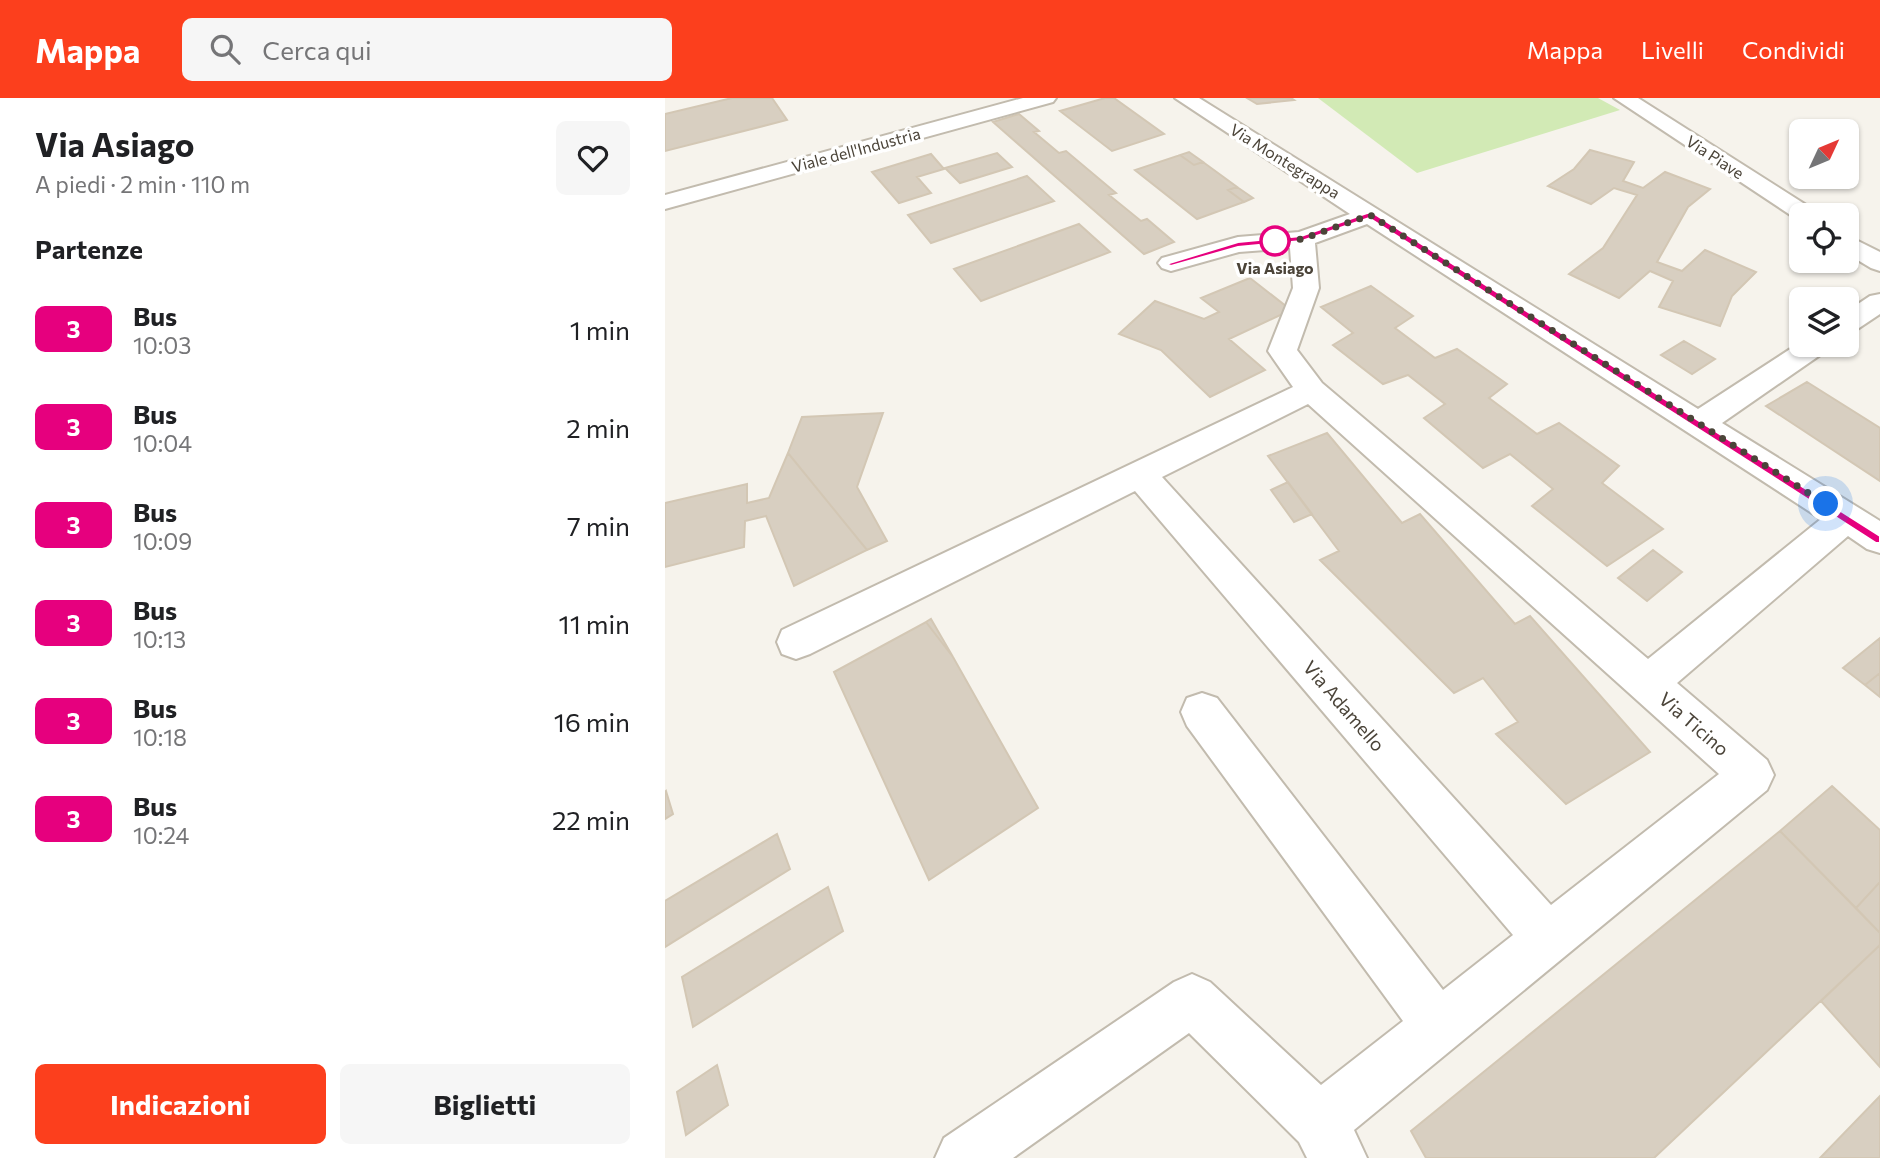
<!DOCTYPE html>
<html lang="it">
<head>
<meta charset="utf-8">
<style>
  body { margin:0; font-family:Commissioner,sans-serif; background:#f6f6f6; color:#202124; height:100vh; display:flex; flex-direction:column; font-size:26px; white-space:nowrap }
  * { box-sizing:border-box; margin:0 }
  p { font-size:23px; color:#757577 }
  .icon { flex:none; width:38px; height:38px; fill:none; stroke:currentColor; stroke-width:2; stroke-linecap:round; stroke-linejoin:round }
  .map { position:relative; flex:1; overflow:hidden }
  .sheet { display:flex; flex-direction:column; background:#fff; width:665px }
  .sheet>* { flex:none }
  .badge { padding:0 14px; border-radius:10px; font-size:24px; line-height:46px }
  .needle { width:46px; rotate:46deg }
  .fabs { position:absolute; left:1124px; top:21px; display:grid; gap:14px }
  .fabs a { display:grid; place-items:center; width:70px; height:70px; border-radius:10px; background:#fff; box-shadow:0 2px 5px #0004; font-size:35px }
  .you { position:absolute; width:35px; height:35px; margin:-18px; border:5px solid #fff; border-radius:50%; background:#1a73e8; box-shadow:0 0 0 10px #1a73e833 }
  .map>.badge { position:absolute; translate:-50% -50%; box-shadow:0 0 0 4px #fff }
  h2 { padding:0 35px; font-size:26px; line-height:63px }
  .round { display:grid; place-items:center; flex:none; width:74px; height:74px; border-radius:10px; background:#f6f6f6 }
  .summary { display:flex; align-items:center; justify-content:space-between; height:119px; padding:0 35px }
  h1 { font-size:33px; font-weight:700; line-height:52px }
  .cta { display:flex; gap:14px; margin-top:auto; padding:14px 35px }
  .cta a { flex:1; height:80px; border-radius:10px; background:#fc3f1d; color:#fff; font-size:28px; font-weight:700; line-height:80px; text-align:center }
  .cta a+a { background:#f6f6f6; color:#202124 }
  ul { padding:0; list-style:none }
  li { display:flex; align-items:center; gap:21px; height:98px; padding:0 35px }
  li div { flex:1 }
  li b { display:block; font-size:26px }
  li em { font-style:normal }
  li .badge { min-width:77px; font-weight:700; text-align:center }
  header { display:flex; align-items:center; gap:42px; box-sizing:border-box; height:98px; padding:0 35px; background:#fc3f1d; color:#fff }
  header strong { font-size:33px }
  nav { display:flex; gap:38px; margin-inline-start:auto; font-size:24px }
  .search { width:490px; height:63px; background:#f6f6f6; display:flex; align-items:center; gap:18px; box-sizing:border-box; padding:0 24px; border-radius:10px; color:#757577; font-size:26px }
  main { display:flex; flex:1; min-height:0 }
  .map>svg:first-child { display:block }
  .green { fill:#d2eab5 }
  .building { fill:#d8cfc1; stroke:#d3c7b4; stroke-width:2 }
  .lines { fill:none; stroke-linecap:round; stroke-linejoin:round }
  .minor-casing { stroke:#c2bbae; stroke-width:4 }
  .minor { fill:#fff; fill-rule:evenodd }
  .line { fill:#e6007e; stroke:#fff; stroke-width:2 }
  .walk { stroke:#4b4439; stroke-width:7; stroke-dasharray:0 12.6 }
  .stop-dot { fill:#fff; stroke:#e6007e; stroke-width:3.5 }
  .labels { text-anchor:middle; stroke-width:7; stroke-linejoin:round; paint-order:stroke }
  .far-street-label { font-size:16px; fill:#4b4439; stroke:#fff }
  .far-stop-label { font-size:16px; font-weight:bold; fill:#4b4439; stroke:#fff }
  .street-label { font-size:19px; fill:#4b4439; stroke:#fff }
</style>
</head>
<body>
<header>
<strong>Mappa</strong>
<div class="search"><svg class="icon" aria-label="search" viewBox="0 0 24 24"><circle cx="10" cy="10" r="6"/><path d="M15 15l6 6"/></svg>Cerca qui</div>
<nav><a>Mappa</a><a>Livelli</a><a>Condividi</a></nav>
</header>
<main>
<section class="sheet">
<div class="summary"><div><h1>Via Asiago</h1><p>A piedi · 2 min · 110 m</p></div><a class="round"><svg class="icon" aria-label="heart" viewBox="0 0 24 24"><path d="M12 20l-8-8c-3-5 5-10 8-4 3-6 11-1 8 4z"/></svg></a></div>
<h2>Partenze</h2>
<ul>
<li><span class="badge" style="background:#e6007e;color:#fff">3</span><div><b>Bus</b><p>10:03</p></div><em>1 min</em></li>
<li><span class="badge" style="background:#e6007e;color:#fff">3</span><div><b>Bus</b><p>10:04</p></div><em>2 min</em></li>
<li><span class="badge" style="background:#e6007e;color:#fff">3</span><div><b>Bus</b><p>10:09</p></div><em>7 min</em></li>
<li><span class="badge" style="background:#e6007e;color:#fff">3</span><div><b>Bus</b><p>10:13</p></div><em>11 min</em></li>
<li><span class="badge" style="background:#e6007e;color:#fff">3</span><div><b>Bus</b><p>10:18</p></div><em>16 min</em></li>
<li><span class="badge" style="background:#e6007e;color:#fff">3</span><div><b>Bus</b><p>10:24</p></div><em>22 min</em></li>
</ul>
<div class="cta"><a>Indicazioni</a><a>Biglietti</a></div>
</section>
<div class="map">
<svg width="1215" height="1060" viewBox="0 0 1215 1060">
  <rect width="100%" height="100%" fill="#f6f3ec"/>
  <path class="green" d="M653 0H933L955 12 752 75Z"/>
  <path class="building" d="M67 0H107L122 22 0 53V16Z
    M440 0H449L499 36 447 53 395 13Z
    M582 0H626L629 2 592 6Z
    M354 16 374 33 369 34 394 55 401 53 451 95 444 97 476 123 482 121 509 144 479 156 328 24Z
    M925 52 969 64 958 83 978 90 1000 74 1045 91 1023 109 992 164 1017 173 1040 152 1091 174 1067 198 1055 228 994 209 1008 183 985 173 954 200 904 176 938 150 972 97 949 90 926 106 883 88 909 71Z
    M524 54 538 64 529 67 515 57Z
    M332 55 347 69 295 85 280 70Z
    M266 56 279 71 252 79 266 95 234 105 207 74Z
    M515 57 529 67 538 64 572 89 563 92 579 104 532 121 470 72Z
    M362 78 389 103 266 145 243 117Z
    M572 89 588 100 579 104 563 92Z
    M414 126 445 154 316 203 289 171Z
    M585 180 626 212 564 241 600 272 545 299 496 252 454 236 490 203 539 221 554 214 536 200Z
    M706 188 748 218 730 230 770 260 792 251 842 286 824 300 872 336 894 325 954 368 937 385 998 431 942 468 867 408 888 391 845 356 818 370 759 320 780 306 743 277 718 286 668 247 688 235 656 209Z
    M1019 243 1050 261 1027 276 996 257Z
    M1142 284 1215 330V383L1101 308Z
    M218 315 192 389 222 443 202 452 123 355 137 319Z
    M662 335 737 425 755 416 850 526 865 518 985 654 901 706 831 636 853 624 818 580 789 595 655 462 674 453 603 358Z
    M123 355 202 452 129 488 101 418 80 423 79 449 0 469V405L82 386V405L104 400Z
    M623 384 647 416 629 424 606 392Z
    M988 452 1017 474 982 503 953 480Z
    M266 521 288 559 261 524Z
    M261 524 288 559 373 710 264 782 169 574Z
    M1215 540V575L1200 587 1178 570Z
    M1215 575V599L1200 587Z
    M1167 688 1215 732V784L1191 810 1115 733Z
    M1 693 8 716 0 721V694Z
    M1115 733 1215 835V847L989 1060H761L746 1033Z
    M112 736 125 771 0 849V803Z
    M1215 784V835L1191 810Z
    M163 789 178 833 28 929 17 879Z
    M1215 847V969L1156 903Z
    M52 967 63 1007 21 1037 12 994Z
    M1215 998V1060H1155Z"/>
  <g class="lines">
    <defs>
      <path id="minor" d="M358 0H391L388 4 0 111V97Z
        M510 0H534L1033 311 1136 244V247H1165L1161 253 1057 325 1215 423V455L1202 451 1183 438 1012 585 1102 662 1109 677 1102 692 689 1032 702 1060H642L634 1044 524 935 348 1060H270L279 1040 509 884 527 876 545 884 656 987 738 923 522 628 516 614 522 600 537 595 552 600 778 892 848 837 470 393 145 556 131 561 117 556 112 544 117 532 628 289 603 253 628 190 625 150 574 154 506 173 497 170 493 165 497 160 573 139 634 134 685 116ZM702 126 1156 421 983 561 657 285 632 252 654 190 650 145ZM643 306 1054 676 886 807 497 379Z
        M949 0H973L1149 112 1153 117H1136V123L1133 122Z
        M1181 137 1215 154V173L1206 170 1181 155Z
        M1215 196V216L1191 232 1181 235V214L1205 198Z"/>
    </defs>
    <use href="#minor" class="minor-casing"/>
    <use href="#minor" class="minor"/>
  </g>
  <path class="line" d="M702 115H708L1215 438V445H1211L704 120 637 143 573 149 506 168 501 166 573 144 636 138Z"/>
  <g class="lines">
    <path class="walk" d="M610 143 637 141 705 117 1161 406"/>
  </g>
  <circle class="stop-dot" cx="610" cy="143" r="14"/>
  <g class="labels">
    <g class="far-street-label">
      <text transform="translate(191 52) rotate(-15)" y="6">Viale dell'Industria</text>
      <text transform="translate(1050 59) rotate(33)" y="6">Via Piave</text>
      <text transform="translate(620 63) rotate(32)" y="6">Via Montegrappa</text>
    </g>
    <g class="far-stop-label">
      <text x="610" y="176">Via Asiago</text>
    </g>
    <g class="street-label">
      <text transform="translate(679 608) rotate(49)" y="7">Via Adamello</text>
      <text transform="translate(1029 626) rotate(41)" y="7">Via Ticino</text>
    </g>
  </g>
</svg>
<div class="fabs">
<a><svg class="needle" viewBox="-14 -14 28 28"><path d="M0-13l5 13h-10z" fill="#e53935"/><path d="M0 13l5-13h-10z" fill="#757577"/></svg></a>
<a><svg class="icon" aria-label="locate" viewBox="0 0 24 24"><circle cx="12" cy="12" r="6"/><path d="M12 2v4M12 18v4M2 12h4M18 12h4"/></svg></a>
<a><svg class="icon" aria-label="layers" viewBox="0 0 24 24"><path d="M12 4l9 5-9 5-9-5zM3 14l9 5 9-5"/></svg></a>
</div>
<div class="you" style="left:1161px;top:406px"></div>
</div>
</main>
</body>
</html>
